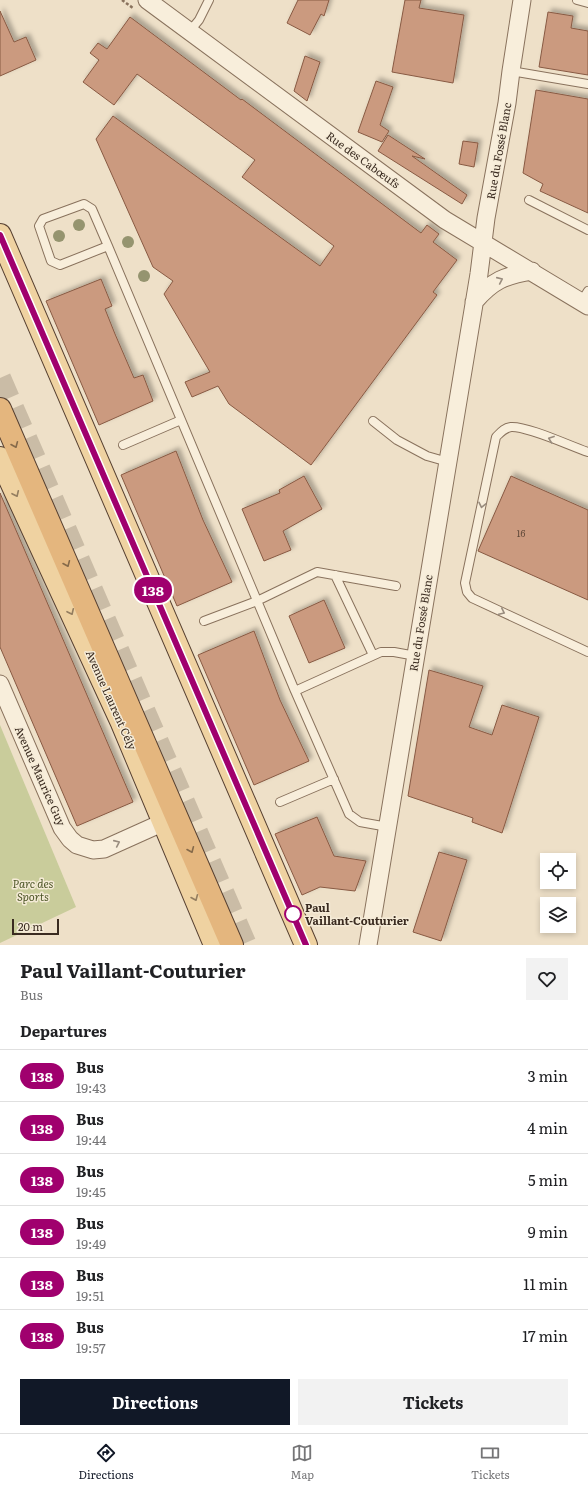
<!DOCTYPE html>
<html lang="en">
<head>
<meta charset="utf-8">
<style>
  body { margin:0; font-family:Literata,serif; background:#f2f2f2; color:#202124; height:100vh; display:flex; flex-direction:column; font-size:15px; white-space:nowrap }
  * { box-sizing:border-box; margin:0 }
  p { font-size:13px; color:#757577 }
  .icon { flex:none; width:22px; height:22px; fill:none; stroke:currentColor; stroke-width:2; stroke-linecap:round; stroke-linejoin:round }
  .map { position:relative; height:945px; overflow:hidden }
  .details { display:flex; flex-direction:column; background:#fff; flex:1 }
  .details>* { flex:none }
  .badge { padding:0 8px; border-radius:13px; font-size:14px; line-height:26px }
  .buttons { position:absolute; left:540px; top:853px; display:grid; gap:8px }
  .buttons a { display:grid; place-items:center; width:36px; height:36px; border-radius:0px; background:#fff; box-shadow:0 2px 6px #0003; font-size:20px }
  .scale { position:absolute; left:12px; bottom:10px; width:47px; box-sizing:border-box; padding-left:4px; border:2px solid #3a2b20; border-top:0; font-size:11px; line-height:14px; white-space:nowrap; color:#3a2b20; -webkit-text-stroke:3px #f5ebd7; paint-order:stroke }
  .map>.badge { position:absolute; translate:-50% -50%; box-shadow:0 0 0 2px #fff }
  h2 { padding:0 20px; font-size:15px; line-height:36px }
  .round { display:grid; place-items:center; flex:none; width:42px; height:42px; border-radius:0px; background:#f2f2f2 }
  .head { display:flex; align-items:center; justify-content:space-between; height:68px; padding:0 20px }
  h1 { font-size:19px; font-weight:700; line-height:30px }
  .primary-button { display:flex; gap:8px; margin-top:auto; padding:8px 20px }
  .primary-button a { flex:1; height:46px; border-radius:0px; background:#111827; color:#fff; font-size:16px; font-weight:700; line-height:46px; text-align:center }
  .primary-button a+a { background:#f2f2f2; color:#202124 }
  ul { padding:0; list-style:none }
  li { display:flex; align-items:center; gap:12px; height:52px; padding:0 20px; border-top:1px solid #e0e0e0 }
  li div { flex:1 }
  li b { display:block; font-size:15px }
  li em { font-style:normal }
  li .badge { min-width:44px; font-weight:700; text-align:center }
  .tab-bar { display:flex; justify-content:space-around; align-items:center; height:56px; border-top:1px solid #e0e0e0; background:#fff; font-size:11px; color:#757577 }
  .tab-bar a { display:grid; justify-items:center; gap:2px }
  .tab-bar .on { color:#111827 }
  .map>svg:first-child { display:block }
  .green { fill:#c9cc9b }
  .building { fill:#cb9a7f; stroke:#885a43; filter:url(#shadow) }
  .lines { fill:none; stroke-linecap:round; stroke-linejoin:round }
  .trunk-tunnel { stroke:#cabca6; stroke-width:22; stroke-dasharray:22 11; stroke-linecap:butt }
  .service-casing { stroke:#89725d; stroke-width:10 }
  .minor-casing { stroke:#89725d; stroke-width:19 }
  .primary-casing { stroke:#574031; stroke-width:24 }
  .trunk-casing { stroke:#574031; stroke-width:24 }
  .path { stroke:#89725d; stroke-width:2.5; stroke-dasharray:3 2; stroke-linecap:butt }
  .service { stroke:#f8eedb; stroke-width:8 }
  .minor { stroke:#f8eedb; stroke-width:17 }
  .primary { stroke:#efd2a1; stroke-width:22 }
  .trunk { stroke:#e4b67e; stroke-width:22 }
  .tree { fill:#95946f }
  .oneway { stroke:#998c7e }
  .oneway2 { stroke:#866a4a }
  .oneway3 { stroke:#947e60 }
  .line-casing { stroke:#fff; stroke-width:9 }
  .line { stroke:#a0006e; stroke-width:6 }
  .stop-dot { fill:#fff; stroke:#a0006e; stroke-width:2 }
  .labels { text-anchor:middle; stroke-width:3; stroke-linejoin:round; paint-order:stroke }
  .number-label { font-size:9px; fill:#5e4738 }
  .street-label { font-size:11px; fill:#3a2b20; stroke:#f5ebd7 }
  .park-label { font-size:11px; font-style:italic; fill:#4d5627; stroke:#f5ebd7 }
  .stop-label { font-size:11px; font-weight:bold; fill:#3a2b20; stroke:#f5ebd7; text-anchor:start }
</style>
</head>
<body>
<div class="map">
<svg width="588" height="945" viewBox="0 0 588 945">
  <defs>
    <filter id="shadow"><feDropShadow dx="3.5" dy="-3.5" stdDeviation="2" flood-color="#0004"/></filter>
  </defs>
  <rect width="100%" height="100%" fill="#eee0c8"/>
  <path class="green" d="M0 725 76 907 0 943Z"/>
  <path class="building" d="M298 0H329L324 16 321 14 310 35 287 23Z
    M405 0H421L419 8 464 15 453 83 392 72Z
    M0 11 14 42 26 37 36 60 0 76Z
    M548 12 573 16 571 28 588 31V75L539 67Z
    M130 17 241 100 242 99 421 233 427 225 439 234 433 242 457 260 433 292 437 295 311 465 229 404 218 386 192 397 185 382 210 372 164 294 173 281 153 267 96 139 113 116 320 266 334 246 242 177 255 160 137 74 114 105 83 82 99 60 90 53 98 43 107 49Z
    M305 56 320 62 307 101 294 91Z
    M376 81 393 87 380 125 389 131 382 142 358 132Z
    M536 90 588 99V213L540 191 543 184 523 173Z
    M388 135 425 159 412 156 467 195 462 204 378 151Z
    M463 141 478 143 474 167 459 164Z
    M101 279 112 306 105 309 115 334 134 378 143 375 153 401 99 425 46 301Z
    M176 451 203 520 232 582 177 606 121 475Z
    M304 476 322 509 283 531 291 550 264 561 242 509 280 493 279 490Z
    M511 476 588 510V600L478 551Z
    M0 493 133 802 77 826 0 647Z
    M324 600 345 648 309 663 289 616Z
    M254 631 280 700 309 761 254 785 198 655Z
    M429 670 483 686 469 727 492 735 502 705 539 717 502 833 472 822 473 818 408 796Z
    M317 817 334 856 366 861 355 891 320 887 302 895 275 834Z
    M439 852 467 860 441 941 413 932Z"/>
  <g class="lines">
    <path class="trunk-tunnel" d="M0 378 246 945"/>
    <defs>
      <path id="service" d="M577 0 588 3
        M189 32 199 20 209 0
        M511 71 588 84
        M529 200 588 230
        M108 246 60 265 51 261 39 226 43 219 84 204 92 209 108 246 295 691
        M581 302 588 291
        M373 421 397 440 427 456 448 462
        M123 445 181 420
        M588 452C570 446 528 426 511 427 504 428 501 432 496 437L465 583 467 592 472 598 588 652
        M335 575 373 655
        M204 621 257 601 317 572 396 586
        M280 802 334 779
        M388 827 360 822 349 814 295 691 381 652H394L416 656"/>
      <path id="minor" d="M147 0 445 220 588 306
        M474 302C493 280 504 276 532 271
        M0 684 62 828 70 839 77 845 93 850 104 849 164 822
        M368 945 479 274 486 218 507 103 511 71 522 0"/>
      <path id="primary" d="M0 235 306 945
        M0 458 122 723 215 945"/>
      <path id="trunk" d="M0 409 232 945"/>
    </defs>
    <use href="#service" class="service-casing"/>
    <use href="#minor" class="minor-casing"/>
    <use href="#primary" class="primary-casing"/>
    <use href="#trunk" class="trunk-casing"/>
    <path class="path" d="M122 0 133 8"/>
    <use href="#service" class="service"/>
    <use href="#minor" class="minor"/>
    <use href="#primary" class="primary"/>
    <use href="#trunk" class="trunk"/>
  </g>
  <g class="tree">
    <circle cx="79" cy="225" r="6"/>
    <circle cx="59" cy="236" r="6"/>
    <circle cx="128" cy="242" r="6"/>
    <circle cx="144" cy="276" r="6"/>
  </g>
  <defs><path id="oneway-chevron" d="M-2-3.5L2.5 0L-2 3.5" fill="none" stroke-width="1.6" stroke-linecap="round" stroke-linejoin="round"/></defs>
  <g class="oneway">
    <use href="#oneway-chevron" transform="translate(500 280) rotate(-24)"/>
    <use href="#oneway-chevron" transform="translate(551 439) rotate(-160)"/>
    <use href="#oneway-chevron" transform="translate(482 505) rotate(102)"/>
    <use href="#oneway-chevron" transform="translate(502 612) rotate(25)"/>
    <use href="#oneway-chevron" transform="translate(117 843) rotate(-24)"/>
  </g>
  <g class="oneway2">
    <use href="#oneway-chevron" transform="translate(15 445) rotate(67)"/>
    <use href="#oneway-chevron" transform="translate(67 564) rotate(67)"/>
    <use href="#oneway-chevron" transform="translate(191 850) rotate(67)"/>
  </g>
  <g class="oneway3">
    <use href="#oneway-chevron" transform="translate(16 494) rotate(65)"/>
    <use href="#oneway-chevron" transform="translate(71 612) rotate(65)"/>
    <use href="#oneway-chevron" transform="translate(195 898) rotate(67)"/>
  </g>
  <g class="lines">
    <defs>
      <path id="line" d="M0 235 306 945"/>
    </defs>
    <use href="#line" class="line-casing"/>
    <use href="#line" class="line"/>
  </g>
  <circle class="stop-dot" cx="293" cy="914" r="8"/>
  <g class="labels">
    <g class="number-label">
      <text x="521" y="537">16</text>
    </g>
    <g class="street-label">
      <text transform="translate(499 151) rotate(-80)" y="4">Rue du Fossé Blanc</text>
      <text transform="translate(363 160) rotate(36)" y="4">Rue des Cabœufs</text>
      <text transform="translate(421 623) rotate(-81)" y="4">Rue du Fossé Blanc</text>
      <text transform="translate(111 700) rotate(66)" y="4">Avenue Laurent Cély</text>
      <text transform="translate(40 776) rotate(66)" y="4">Avenue Maurice Guy</text>
    </g>
    <g class="park-label">
      <text x="33" y="888">Parc des<tspan x="33" dy="13">Sports</tspan></text>
    </g>
    <g class="stop-label">
      <text x="305" y="912">Paul<tspan x="305" dy="13">Vaillant-Couturier</tspan></text>
    </g>
  </g>
</svg>
<div class="buttons">
<a><svg class="icon" aria-label="locate" viewBox="0 0 24 24"><circle cx="12" cy="12" r="6"/><path d="M12 2v4M12 18v4M2 12h4M18 12h4"/></svg></a>
<a><svg class="icon" aria-label="layers" viewBox="0 0 24 24"><path d="M12 4l9 5-9 5-9-5zM3 14l9 5 9-5"/></svg></a>
</div>
<div class="scale">20 m</div>
<b class="badge" style="left:153px;top:590px;background:#a0006e;color:#fff">138</b>
</div>
<section class="details">
<div class="head"><div><h1>Paul Vaillant-Couturier</h1><p>Bus</p></div><a class="round"><svg class="icon" aria-label="heart" viewBox="0 0 24 24"><path d="M12 20l-8-8c-3-5 5-10 8-4 3-6 11-1 8 4z"/></svg></a></div>
<h2>Departures</h2>
<ul>
<li><span class="badge" style="background:#a0006e;color:#fff">138</span><div><b>Bus</b><p>19:43</p></div><em>3 min</em></li>
<li><span class="badge" style="background:#a0006e;color:#fff">138</span><div><b>Bus</b><p>19:44</p></div><em>4 min</em></li>
<li><span class="badge" style="background:#a0006e;color:#fff">138</span><div><b>Bus</b><p>19:45</p></div><em>5 min</em></li>
<li><span class="badge" style="background:#a0006e;color:#fff">138</span><div><b>Bus</b><p>19:49</p></div><em>9 min</em></li>
<li><span class="badge" style="background:#a0006e;color:#fff">138</span><div><b>Bus</b><p>19:51</p></div><em>11 min</em></li>
<li><span class="badge" style="background:#a0006e;color:#fff">138</span><div><b>Bus</b><p>19:57</p></div><em>17 min</em></li>
</ul>
<div class="primary-button"><a>Directions</a><a>Tickets</a></div>
</section>
<nav class="tab-bar">
<a class="on"><svg class="icon" aria-label="directions" viewBox="0 0 24 24"><path d="M12 3l9 9-9 9-9-9zM9 14v-3h6M13 9l2 2-2 2"/></svg>Directions</a>
<a><svg class="icon" aria-label="map" viewBox="0 0 24 24"><path d="M3 6l6-2 6 2 6-2v14l-6 2-6-2-6 2zM9 4v14M15 6v14"/></svg>Map</a>
<a><svg class="icon" aria-label="tickets" viewBox="0 0 24 24"><path d="M3 7h18v10H3zM15 7v10"/></svg>Tickets</a>
</nav>
</body>
</html>
